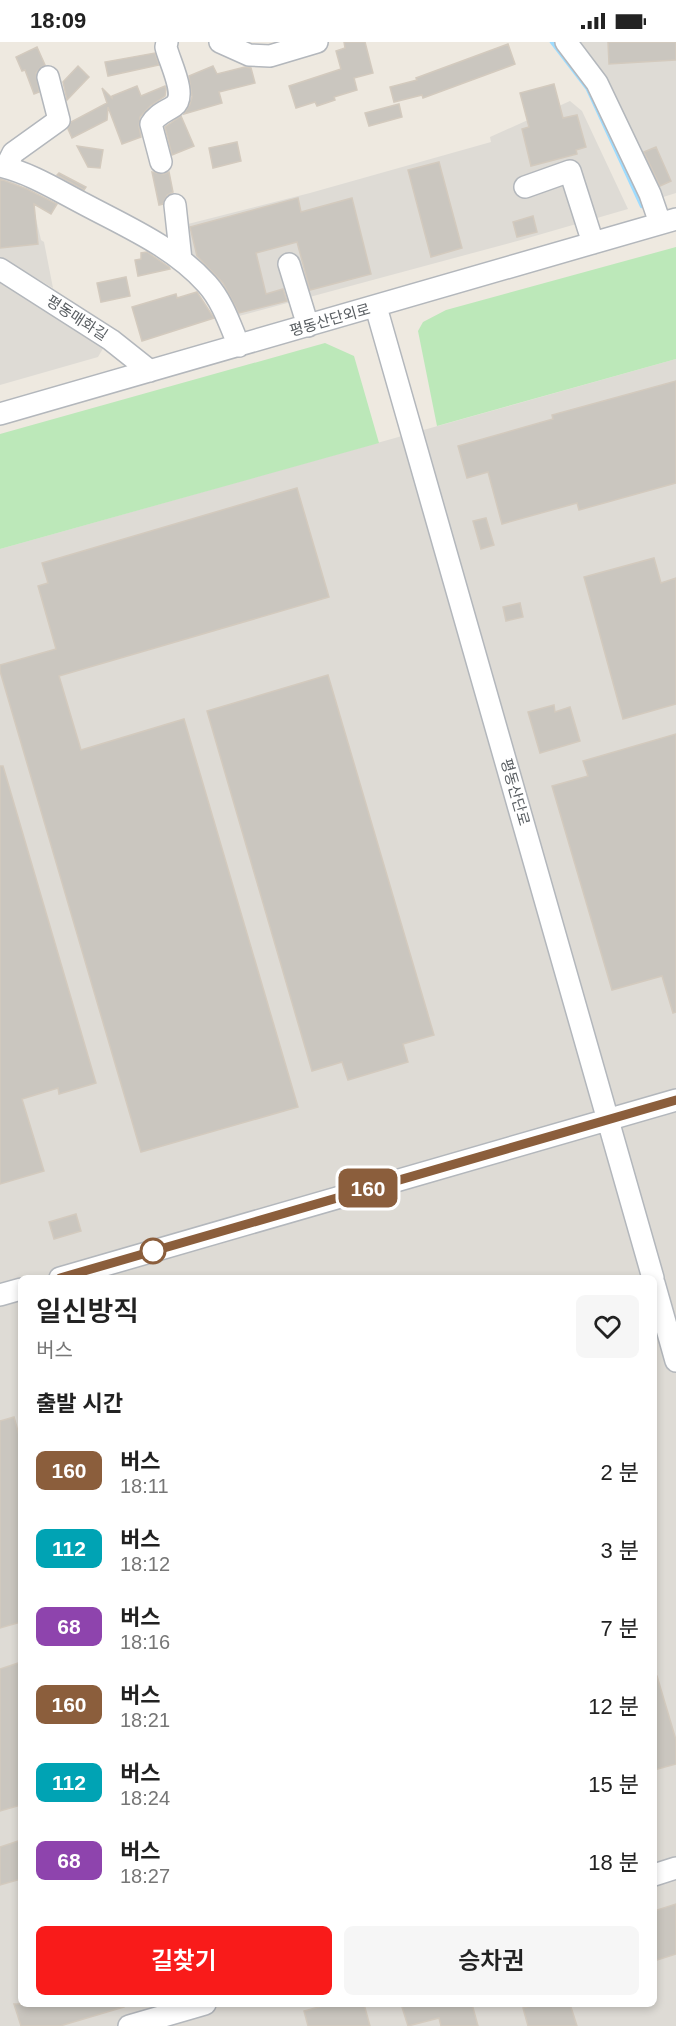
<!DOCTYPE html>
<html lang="ko">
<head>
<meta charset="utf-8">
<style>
  body { margin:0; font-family:Helvetica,"Noto Sans KR",sans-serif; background:#f6f6f6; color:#222; height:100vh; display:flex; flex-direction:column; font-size:22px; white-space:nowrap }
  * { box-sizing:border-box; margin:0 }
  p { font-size:20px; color:#767676 }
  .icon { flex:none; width:33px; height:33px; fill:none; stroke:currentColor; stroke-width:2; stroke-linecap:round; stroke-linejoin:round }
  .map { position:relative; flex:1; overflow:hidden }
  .details { position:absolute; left:18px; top:1233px; width:639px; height:732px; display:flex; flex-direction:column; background:#fff; border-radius:9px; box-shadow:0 3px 9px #0003 }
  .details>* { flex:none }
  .badge { padding:0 12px; border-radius:9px; font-size:21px; line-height:39px }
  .map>.badge { position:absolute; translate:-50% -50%; box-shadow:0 0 0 3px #fff }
  h2 { padding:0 18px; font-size:22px; line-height:54px }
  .round { display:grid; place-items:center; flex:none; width:63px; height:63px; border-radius:9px; background:#f6f6f6 }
  .summary { display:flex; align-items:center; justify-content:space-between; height:102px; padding:0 18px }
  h1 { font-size:28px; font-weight:600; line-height:45px }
  .button { display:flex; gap:12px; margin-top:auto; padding:12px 18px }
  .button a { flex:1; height:69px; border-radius:9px; background:#f91b1a; color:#fff; font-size:24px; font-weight:600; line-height:69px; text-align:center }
  .button a+a { background:#f6f6f6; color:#222 }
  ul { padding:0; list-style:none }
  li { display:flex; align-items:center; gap:18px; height:78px; padding:0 18px }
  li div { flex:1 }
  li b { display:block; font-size:22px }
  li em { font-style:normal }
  li .badge { min-width:66px; font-weight:700; text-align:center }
  .status { display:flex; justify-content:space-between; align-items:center; height:42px; padding:0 30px; background:#fff; direction:ltr }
  .status svg { height:16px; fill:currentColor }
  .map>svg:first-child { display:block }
  .industrial { fill:#dedbd5; fill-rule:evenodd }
  .green { fill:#bce8b9 }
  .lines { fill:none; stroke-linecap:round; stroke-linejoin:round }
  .stream { stroke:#9edcff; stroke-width:4.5 }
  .building { fill:#cac6bf; stroke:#d3cabe; stroke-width:1.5 }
  .minor-casing { stroke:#b3b7bc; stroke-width:24 }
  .minor { stroke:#fff; stroke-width:21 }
  .line-casing { stroke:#fff; stroke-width:14 }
  .line { stroke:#8b5e3c; stroke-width:9 }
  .stop-dot { fill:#fff; stroke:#8b5e3c; stroke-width:3 }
  .labels { text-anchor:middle; stroke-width:4.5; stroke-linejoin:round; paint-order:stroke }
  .street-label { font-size:15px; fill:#595e62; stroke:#fff }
</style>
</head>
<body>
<div class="status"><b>18:09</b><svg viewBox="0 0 49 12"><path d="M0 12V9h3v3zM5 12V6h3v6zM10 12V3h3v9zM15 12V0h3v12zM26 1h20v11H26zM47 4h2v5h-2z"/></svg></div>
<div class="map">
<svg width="676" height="1984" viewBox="0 0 676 1984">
  <rect width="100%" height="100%" fill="#eee9e0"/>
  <path class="industrial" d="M575 0H676V151L660 156Z
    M570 59 582 69 628 167 521 198 239 274 235 272 192 218 184 183 310 151 491 100 490 95Z
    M0 130 23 139 9 161 36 177 41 198 44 200 53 246 0 215Z
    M0 237 105 303 98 315 0 343Z
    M676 317V1984H0V507ZM21 1236H654V1962H21Z"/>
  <path class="green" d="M676 205V317L437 384 418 289 423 280 446 268Z
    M325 301 354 314 379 401 0 507V392Z"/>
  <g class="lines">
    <path class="stream" d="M552 0 588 47 642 164"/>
  </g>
  <path class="building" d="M344 0H365L373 31 354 36 357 48 334 55 335 58 317 64 315 60 296 66 289 44 341 27 336 9 345 6Z
    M608 0H676V18L609 22Z
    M508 2 515 22 423 56 422 53 394 60 390 45 417 38 416 36Z
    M37 5 45 23 40 26 36 31 39 50 34 52 25 28 22 29 16 15Z
    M155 11 159 23 108 34 105 20Z
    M78 24 89 35 67 58 63 40Z
    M213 24 217 32 245 25 251 26 255 41 219 50 222 61 184 72 190 62 192 55 189 34Z
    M554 42 563 76 577 73 586 105 576 108 577 112 531 124 522 87 529 85 520 51Z
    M137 44 141 54 165 44 166 47 165 54 150 64 140 75 139 85 141 95 122 102 108 65 107 78 72 96 68 87 71 80 107 61 102 46 112 56V54Z
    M399 62 402 75 369 84 365 71Z
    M181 74 194 104 172 113 165 85Z
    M237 100 241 119 213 126 209 106Z
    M77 104 103 108 100 126 88 125Z
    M656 105 671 139 660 144 644 110Z
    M439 120 462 206 431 215 408 128Z
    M152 130 164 132 169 130 173 150 167 153 163 162 159 163Z
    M59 131 86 145 84 148 57 133Z
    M0 137 27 147 57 162 51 172 34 162 38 202 0 206Z
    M298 156 301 170 352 156 371 232 310 248 297 200 256 211 266 252 283 247 287 259 239 271 223 241 197 214 190 185Z
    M533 174 537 190 517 195 513 180Z
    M147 210 169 225 170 227 138 234 135 218 141 217V211Z
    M126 235 130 254 101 260 97 241Z
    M197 250 214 276 142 299 132 265 176 252 177 256Z
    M676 339V441L579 468 577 461 502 482 488 430 467 436 458 404 553 377 552 373Z
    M297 446 329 555 59 634 81 708 184 677 298 1065 141 1110 0 629V623L56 607 38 544 48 541 42 521Z
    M486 476 494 503 481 507 473 479Z
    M654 516 661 541 676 536V662L623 677 584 535Z
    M520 561 523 575 506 579 503 565Z
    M328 633 434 993 403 1002 408 1020 348 1038 342 1020 312 1029 207 669Z
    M554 663 555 670 570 665 580 699 540 711 528 670Z
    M676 692V970L673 971 662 934 612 948 552 744 588 734 583 719Z
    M0 724H3L96 1041 59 1052 58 1046 22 1057 44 1129 0 1142Z
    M76 1172 81 1189 54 1197 49 1180Z
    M14 1375 21 1400V1580L0 1586V1379Z
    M21 1620V1763L0 1769V1627Z
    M654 1634H657L676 1698V1722L654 1728Z
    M21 1798V1837L0 1843V1805Z
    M676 1862V1912L654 1919V1869Z
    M14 1962H123L124 1965 60 1984H21Z
    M330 1962H364L370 1984H308L304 1969Z
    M401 1962H472L478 1984H441L439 1976 408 1984Z
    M537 1962H570L577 1984H528L523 1966Z"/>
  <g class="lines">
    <defs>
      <path id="minor" d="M220 0 249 13 270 14 317 0
        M566 0 597 41 650 152 660 181
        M161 120 151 82C157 72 165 70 174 64 188 54 169 19 166 5L167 0
        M0 124C30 131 57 148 84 162 127 185 174 205 207 242 223 260 230 283 239 304
        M6 125 13 111 59 78 48 35
        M525 145 570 129 593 201
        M175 163 181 218
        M289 222 308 284
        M0 227 111 298 150 329
        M376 265 653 1236
        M0 372 676 177
        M60 1236 676 1058
        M654 1241 676 1319
        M0 1253 21 1247
        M654 1833 676 1826
        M129 1984 205 1962"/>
    </defs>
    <use href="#minor" class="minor-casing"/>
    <use href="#minor" class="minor"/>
  </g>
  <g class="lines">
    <defs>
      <path id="line" d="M60 1236 676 1058"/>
    </defs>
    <use href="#line" class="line-casing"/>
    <use href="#line" class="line"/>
  </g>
  <circle class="stop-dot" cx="153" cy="1209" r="12"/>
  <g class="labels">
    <g class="street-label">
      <text transform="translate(77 276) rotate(33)" y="5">평동매화길</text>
      <text transform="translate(330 278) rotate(-16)" y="5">평동산단외로</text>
      <text transform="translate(515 750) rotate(74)" y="5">평동산단로</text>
    </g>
  </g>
</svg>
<b class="badge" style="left:368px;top:1146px;background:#8b5e3c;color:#fff">160</b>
<section class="details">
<div class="summary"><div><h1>일신방직</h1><p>버스</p></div><a class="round"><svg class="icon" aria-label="heart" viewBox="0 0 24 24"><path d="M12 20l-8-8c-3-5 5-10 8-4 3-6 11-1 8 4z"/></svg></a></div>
<h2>출발 시간</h2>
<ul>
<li><span class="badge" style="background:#8b5e3c;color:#fff">160</span><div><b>버스</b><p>18:11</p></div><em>2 분</em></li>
<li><span class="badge" style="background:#00a3b4;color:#fff">112</span><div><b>버스</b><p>18:12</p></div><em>3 분</em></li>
<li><span class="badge" style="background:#8e44ad;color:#fff">68</span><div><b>버스</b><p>18:16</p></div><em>7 분</em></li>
<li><span class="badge" style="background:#8b5e3c;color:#fff">160</span><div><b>버스</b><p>18:21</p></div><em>12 분</em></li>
<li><span class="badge" style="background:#00a3b4;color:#fff">112</span><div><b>버스</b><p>18:24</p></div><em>15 분</em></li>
<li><span class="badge" style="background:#8e44ad;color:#fff">68</span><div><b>버스</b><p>18:27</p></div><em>18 분</em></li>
</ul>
<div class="button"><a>길찾기</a><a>승차권</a></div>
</section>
</div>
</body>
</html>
